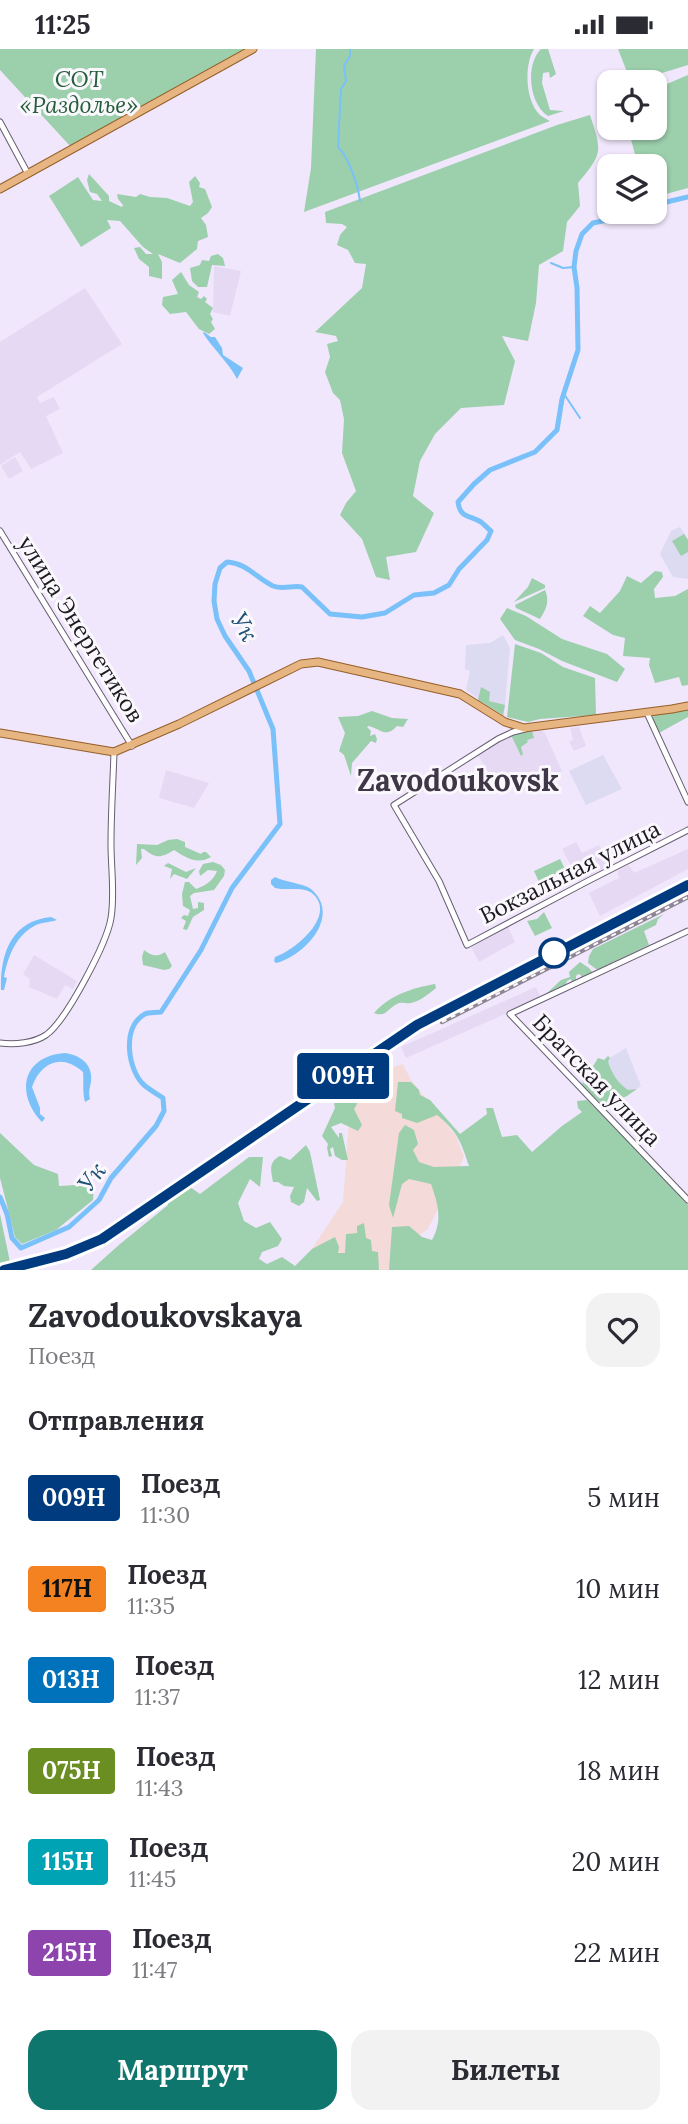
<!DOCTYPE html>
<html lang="ru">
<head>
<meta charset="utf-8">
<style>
  body { margin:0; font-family:Lora,serif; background:#f2f2f3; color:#2b2b33; height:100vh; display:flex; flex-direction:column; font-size:26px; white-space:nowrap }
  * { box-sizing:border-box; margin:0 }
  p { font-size:23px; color:#7c7c81 }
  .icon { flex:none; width:38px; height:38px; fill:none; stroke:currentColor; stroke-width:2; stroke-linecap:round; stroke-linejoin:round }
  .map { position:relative; height:1221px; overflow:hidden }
  .side { display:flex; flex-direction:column; background:#fff; flex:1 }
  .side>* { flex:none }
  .badge { padding:0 14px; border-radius:5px; font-size:24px; line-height:46px }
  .buttons { position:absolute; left:597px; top:21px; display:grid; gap:14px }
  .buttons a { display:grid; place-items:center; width:70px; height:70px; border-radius:14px; background:#fff; box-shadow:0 2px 5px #0004; font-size:35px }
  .map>.badge { position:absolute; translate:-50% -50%; box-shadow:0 0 0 4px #fff }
  h2 { padding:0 28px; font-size:26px; line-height:63px }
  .round { display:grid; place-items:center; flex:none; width:74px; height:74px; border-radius:21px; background:#f2f2f3 }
  .summary { display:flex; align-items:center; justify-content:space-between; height:119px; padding:0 28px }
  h1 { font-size:33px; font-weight:800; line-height:52px }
  .button { display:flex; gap:14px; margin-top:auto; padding:14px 28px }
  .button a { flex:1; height:80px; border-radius:21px; background:#0f766e; color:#fff; font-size:28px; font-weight:800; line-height:80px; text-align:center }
  .button a+a { background:#f2f2f3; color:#2b2b33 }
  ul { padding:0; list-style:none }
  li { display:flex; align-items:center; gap:21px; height:91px; padding:0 28px }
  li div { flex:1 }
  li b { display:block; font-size:26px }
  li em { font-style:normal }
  li .badge { min-width:77px; font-weight:700; text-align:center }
  .status { display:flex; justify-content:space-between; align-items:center; height:49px; padding:0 35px; background:#fff; direction:ltr }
  .status svg { height:19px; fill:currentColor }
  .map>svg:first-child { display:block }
  .built { fill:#e6d9f4 }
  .education { fill:#dddbf1 }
  .medical { fill:#f5dada }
  .green { fill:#9ccfac }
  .water { fill:#7ac1fa }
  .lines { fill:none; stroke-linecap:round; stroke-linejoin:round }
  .stream { stroke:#7ac1fa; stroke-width:2 }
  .river { stroke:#7ac1fa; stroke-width:5 }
  .minor-casing { stroke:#675e70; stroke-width:7 }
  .major-casing { stroke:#955f28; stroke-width:9 }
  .minor { stroke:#fff; stroke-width:5 }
  .major { stroke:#e6b581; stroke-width:7 }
  .rail-casing { stroke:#8d8694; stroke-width:4.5 }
  .rail { stroke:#faf8fc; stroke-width:2; stroke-dasharray:5; stroke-linecap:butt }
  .line-casing { stroke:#fff; stroke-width:16 }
  .line { stroke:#003b80; stroke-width:10 }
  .stop-dot { fill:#fff; stroke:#003b80; stroke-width:3.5 }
  .labels { text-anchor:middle; stroke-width:6; stroke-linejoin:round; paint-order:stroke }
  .park-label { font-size:23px; font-style:italic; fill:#255e3b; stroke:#faf8fc }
  .street-label { font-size:23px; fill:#1d1920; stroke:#faf8fc }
  .water-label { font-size:24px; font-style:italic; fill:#1d5177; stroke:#faf8fc }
  .district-label { font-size:30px; font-weight:bold; fill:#3f3747; stroke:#faf8fc }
</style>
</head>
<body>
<div class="status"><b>11:25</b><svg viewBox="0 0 49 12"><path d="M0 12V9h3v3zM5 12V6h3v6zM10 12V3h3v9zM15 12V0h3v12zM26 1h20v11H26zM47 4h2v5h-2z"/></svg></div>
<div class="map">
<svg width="688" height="1221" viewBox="0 0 688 1221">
  <rect width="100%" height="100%" fill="#f1e7fc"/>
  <path class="built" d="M214 217 241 222 230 267 213 263Z
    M85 239 122 295 37 348 40 354 54 348 60 360 46 367 63 404 31 420 20 403 0 416V293Z
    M15 408 23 422 9 430 1 417Z
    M579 678 586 697 574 702 569 693 573 691 570 679Z
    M539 680 545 684 562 722 517 744 509 727 495 734 478 706 511 685Z
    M166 721 209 734 194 759 159 749Z
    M576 793 582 804 599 796 610 816 579 832 562 800Z
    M688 800V820L600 867 589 844 619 829 617 822 629 816 634 824Z
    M508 878 515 893 479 913 471 898Z
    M34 906 77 932 73 940 65 936 57 950 29 938 30 930 23 925Z
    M536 938 541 949 406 1009 401 998Z"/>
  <path class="education" d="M680 478 688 490V530L673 528 660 505 671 482Z
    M503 586 510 599 504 667 466 641 470 622 465 620V617L466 596 490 594Z
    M603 706 622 740 586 756 569 722Z
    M626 999 641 1037 609 1056H601L579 1034 584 1028 582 1026Z"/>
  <path class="medical" d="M403 1015 411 1031 456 1087 464 1108 428 1180 393 1206 391 1221H298L343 1153 352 1031Z"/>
  <path class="green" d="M0 0H247L71 98 0 21Z
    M316 0H534C524 16 525 52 540 66 541 67 548 71 550 72L304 163 311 119Z
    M541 0H548L556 25 550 29 549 23 543 24 542 34 550 61 564 62 548 67C529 55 525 16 541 0Z
    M618 0H688V16L662 24 651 31 636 30 627 23Z
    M688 26V139L655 148 654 117H638L628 79H654L655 40Z
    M590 66C602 103 603 104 578 134L580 157 567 173 563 202 539 216 536 254 528 292 502 287 515 312 504 356 461 359 435 385 420 412 413 447 434 464 416 503 386 508 390 531 376 528 362 490 340 466 346 454 356 442 342 404 344 370 340 351 333 344 325 323 330 308 327 295 338 292 336 287 315 283 362 239 366 215 355 214 348 201 337 196 340 186 347 178 342 175 326 174 325 163 557 76Z
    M89 125 109 147V152L122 158 123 156 118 150 117 145 136 148 140 145 150 148 167 149 190 157 193 153 189 133 195 127 200 134 199 138 205 140 212 158 208 164 201 169 206 176 208 188 198 192 197 200 180 214 158 205 162 213V230L149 227V218L139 210 134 199 140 198 146 205H153L143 198 120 172 107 171 111 179 81 198 49 147 78 128 93 151 102 152 97 145 90 143 87 131Z
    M218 205 223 209 225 217 212 216 207 238H198L192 232 190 219 200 216 202 211 209 212 211 207Z
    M181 223 189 236 199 243 197 248 201 250 204 247 207 250 205 253 213 259 210 265 213 270 211 273 215 280 209 285 199 280 186 263 170 265 162 256 163 248 178 245 172 231Z
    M684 485 688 491V503L681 507 672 492Z
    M655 522 662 523 663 528 654 540 655 549 675 547 688 540V636L682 637 679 628 655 634 649 616 650 609 623 607 625 589 613 586 583 567 590 557 600 564 620 542 627 527 641 534Z
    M532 529 545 536V539L514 553 528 538Z
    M545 541C550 553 546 560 540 570L516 559 515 556Z
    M507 559 526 567 562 590 607 605 625 620 617 633 562 612 539 600 515 591 500 570Z
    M515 595 541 604 563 618 595 629 596 666 540 670 528 673 507 668Z
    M481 638 490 643 489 652 505 656 503 666 478 651Z
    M688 661V668L657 685 651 672 654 666Z
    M372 662 392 669 408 670 403 678 397 677C386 689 382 681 369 677L367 678 371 682 370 687 375 685 377 690 376 694 371 692 352 714 351 727 344 706 339 702 345 684 338 668 358 667Z
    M532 682 534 689 527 691 528 693 521 698 523 705 521 707 511 686Z
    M177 790 185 793V798L201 805 203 803H206L211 808C198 816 186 809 174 801 161 809 156 810 144 800H141L142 809 136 816 137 795 157 796 168 791Z
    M560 810 565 820 539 833 534 822Z
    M213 813 221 816 225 821 224 827 214 841 194 844 190 847 193 860 198 859V853L204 854V861L193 868 187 881 183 880 186 872 181 869 184 866 188 867 190 861 183 857 182 845 185 833H189L196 840C206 836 213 832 217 822L208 821 200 827 199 822 203 815Z
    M168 814 186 823 196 819 187 830 174 825 170 830 172 820 164 817Z
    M544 863 552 879 535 887 527 872 537 870Z
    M664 865 658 870 656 876 644 882 649 896 599 920H596L588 914 589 907 593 900Z
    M144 901C150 906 157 909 165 903L172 917 169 920 164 921 143 916 142 908Z
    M580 913 589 919 593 924 581 929V926L578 925 576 927V932L572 934 571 930 567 932 565 938 557 939 545 946 561 931 570 928 569 923Z
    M435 935 436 939C429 945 420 952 411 954 406 955 404 953 399 954 388 958 387 969 374 964 390 946 412 939 435 935Z
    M608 1007 610 1009 608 1012C611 1024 618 1034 628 1041L637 1040 627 1047 605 1057 581 1037 598 1009 604 1011Z
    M384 1012 386 1018 380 1030 377 1053 364 1052 362 1050V1045H365L364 1034 361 1036 357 1055 354 1060 362 1076 358 1082 341 1074 331 1078 339 1089V1084H342L348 1111H342L335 1107 333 1098 330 1100 332 1107 329 1108 327 1099 328 1095 322 1087 335 1059C328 1037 370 1020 384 1012Z
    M398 1033H411L419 1041 420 1046 430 1051 460 1085 487 1065 486 1059H493L502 1088 517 1086 532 1103 562 1077 582 1063 578 1059 577 1052 587 1051 617 1080 688 1156V1221H389L392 1178 409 1177 422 1188 432 1191C443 1171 438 1155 431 1135L409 1130 402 1135 393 1169 389 1156 399 1084 405 1076 414 1081 418 1095 413 1101 419 1113 434 1118 469 1117C461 1093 458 1083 437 1066L417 1074 402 1069V1065L395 1062Z
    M0 1084 34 1116 58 1125 59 1137 94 1135 93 1151 56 1181 22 1195 15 1188 0 1129Z
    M306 1096 310 1103 320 1151 317 1152 307 1139 304 1153 299 1157 291 1153 290 1147 294 1138 284 1137 278 1133H273C271 1122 268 1113 280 1107L290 1111Z
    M249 1108H263L260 1138 250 1130 238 1154 244 1172 256 1179 270 1173 282 1190 278 1197 262 1203 259 1210 267 1215 282 1208 295 1217 312 1200 335 1188 339 1198 338 1204H345L346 1185 357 1184V1177L364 1174 366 1189 371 1191 372 1202 378 1203 379 1221H91L120 1195 168 1156 167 1153 190 1138 200 1145Z
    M0 1165 10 1213 0 1216Z"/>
  <path class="water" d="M204 283 211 288H215L222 299 223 306 243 319 237 330C229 314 213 300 203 284Z
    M275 828C287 834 303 834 311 840 342 866 305 907 276 914L274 912 275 908C294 902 337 867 313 845 304 837 286 842 275 839L271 835V831Z
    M51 868 57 871C51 873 43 873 36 876 16 886 8 907 4 928L7 929 4 941H1C0 905 11 872 51 868Z
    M65 1004C80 1006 93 1015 91 1032 90 1040 88 1042 90 1050L85 1053C82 1042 84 1034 83 1023 62 1004 41 1013 32 1038L40 1059V1065L45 1069 42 1073C15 1045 22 1007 65 1004Z"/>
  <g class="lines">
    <path class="stream" d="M350 0V7L344 17 346 32 341 40 338 98C349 109 358 136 360 152
      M551 214 563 219 574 218
      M564 345 580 369"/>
    <path class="river" d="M654 156 688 148
      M0 1148 7 1165 12 1189 21 1199 69 1178 99 1151 111 1129 156 1077 164 1062 163 1049C157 1045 150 1041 144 1036 128 1022 121 977 145 965 149 963 156 964 161 963L201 901 232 839 280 775 273 680 249 622 225 587 217 570 214 552 215 535 220 519 227 513C247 514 256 529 273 537 284 541 292 536 302 538L330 565 362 568 385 564 414 546 434 544 449 536 459 520 487 491 491 482C487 479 484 475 481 473 469 466 460 469 458 453L474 435 490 421 535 403 557 381 562 350 578 301 577 239 574 218 576 202 582 185 593 174 607 171 624 163"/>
    <defs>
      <path id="minor" d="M0 73 28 125
        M0 482 132 697
        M647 664 688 753
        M525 680 513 683 498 690 394 756 439 832 467 896 586 833 688 781
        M688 882 510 965 688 1151
        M0 994C15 996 34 994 46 986 66 972 107 894 111 869 115 845 111 820 111 795 111 764 113 734 114 703"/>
      <path id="major" d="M0 140 253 0
        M0 684 114 703 179 675 301 615 318 613 460 645 505 673 524 679 672 660 688 657"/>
    </defs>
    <use href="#minor" class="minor-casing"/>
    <use href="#major" class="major-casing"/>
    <use href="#minor" class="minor"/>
    <use href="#major" class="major"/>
    <defs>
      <path id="rail" d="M442 973 688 848
        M0 1220 66 1204 112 1183 413 977 688 833"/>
    </defs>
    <use href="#rail" class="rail-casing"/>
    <use href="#rail" class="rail"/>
  </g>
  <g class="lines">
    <defs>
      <path id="line" d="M4 1221 66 1205 102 1190 417 976 688 836"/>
    </defs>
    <use href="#line" class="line-casing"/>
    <use href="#line" class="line"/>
  </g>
  <circle class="stop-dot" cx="554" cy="904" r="14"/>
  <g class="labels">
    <g class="park-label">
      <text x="79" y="38">СОТ<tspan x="79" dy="26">«Раздолье»</tspan></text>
    </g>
    <g class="street-label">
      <text transform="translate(81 580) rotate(58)" y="8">улица Энергетиков</text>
      <text transform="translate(570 823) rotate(-27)" y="8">Вокзальная улица</text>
      <text transform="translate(597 1031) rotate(46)" y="8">Братская улица</text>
    </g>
    <g class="water-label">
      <text transform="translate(244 578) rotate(60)" y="8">Ук</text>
      <text transform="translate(92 1128) rotate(-53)" y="8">Ук</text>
    </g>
    <g class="district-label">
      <text x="458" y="742">Zavodoukovsk</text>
    </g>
  </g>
</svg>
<div class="buttons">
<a><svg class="icon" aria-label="locate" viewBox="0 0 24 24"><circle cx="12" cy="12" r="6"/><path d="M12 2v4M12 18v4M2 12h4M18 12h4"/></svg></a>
<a><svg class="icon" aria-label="layers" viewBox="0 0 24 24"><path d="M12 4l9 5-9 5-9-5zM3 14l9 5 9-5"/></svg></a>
</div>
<b class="badge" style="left:343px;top:1027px;background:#003b80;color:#fff">009Н</b>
</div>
<section class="side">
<div class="summary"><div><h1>Zavodoukovskaya</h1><p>Поезд</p></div><a class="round"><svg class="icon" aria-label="heart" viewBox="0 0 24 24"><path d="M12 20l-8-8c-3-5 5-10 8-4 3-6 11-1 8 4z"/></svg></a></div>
<h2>Отправления</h2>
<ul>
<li><span class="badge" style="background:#003b80;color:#fff">009Н</span><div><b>Поезд</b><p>11:30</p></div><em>5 мин</em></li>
<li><span class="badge" style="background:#f58220;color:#111">117Н</span><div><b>Поезд</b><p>11:35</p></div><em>10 мин</em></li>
<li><span class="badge" style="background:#0072bc;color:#fff">013Н</span><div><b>Поезд</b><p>11:37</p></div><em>12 мин</em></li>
<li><span class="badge" style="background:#6b8e23;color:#fff">075Н</span><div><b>Поезд</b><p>11:43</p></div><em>18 мин</em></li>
<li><span class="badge" style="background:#00a3b4;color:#fff">115Н</span><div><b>Поезд</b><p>11:45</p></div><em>20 мин</em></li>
<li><span class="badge" style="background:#8e44ad;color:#fff">215Н</span><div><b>Поезд</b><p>11:47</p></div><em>22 мин</em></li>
</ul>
<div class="button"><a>Маршрут</a><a>Билеты</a></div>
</section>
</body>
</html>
